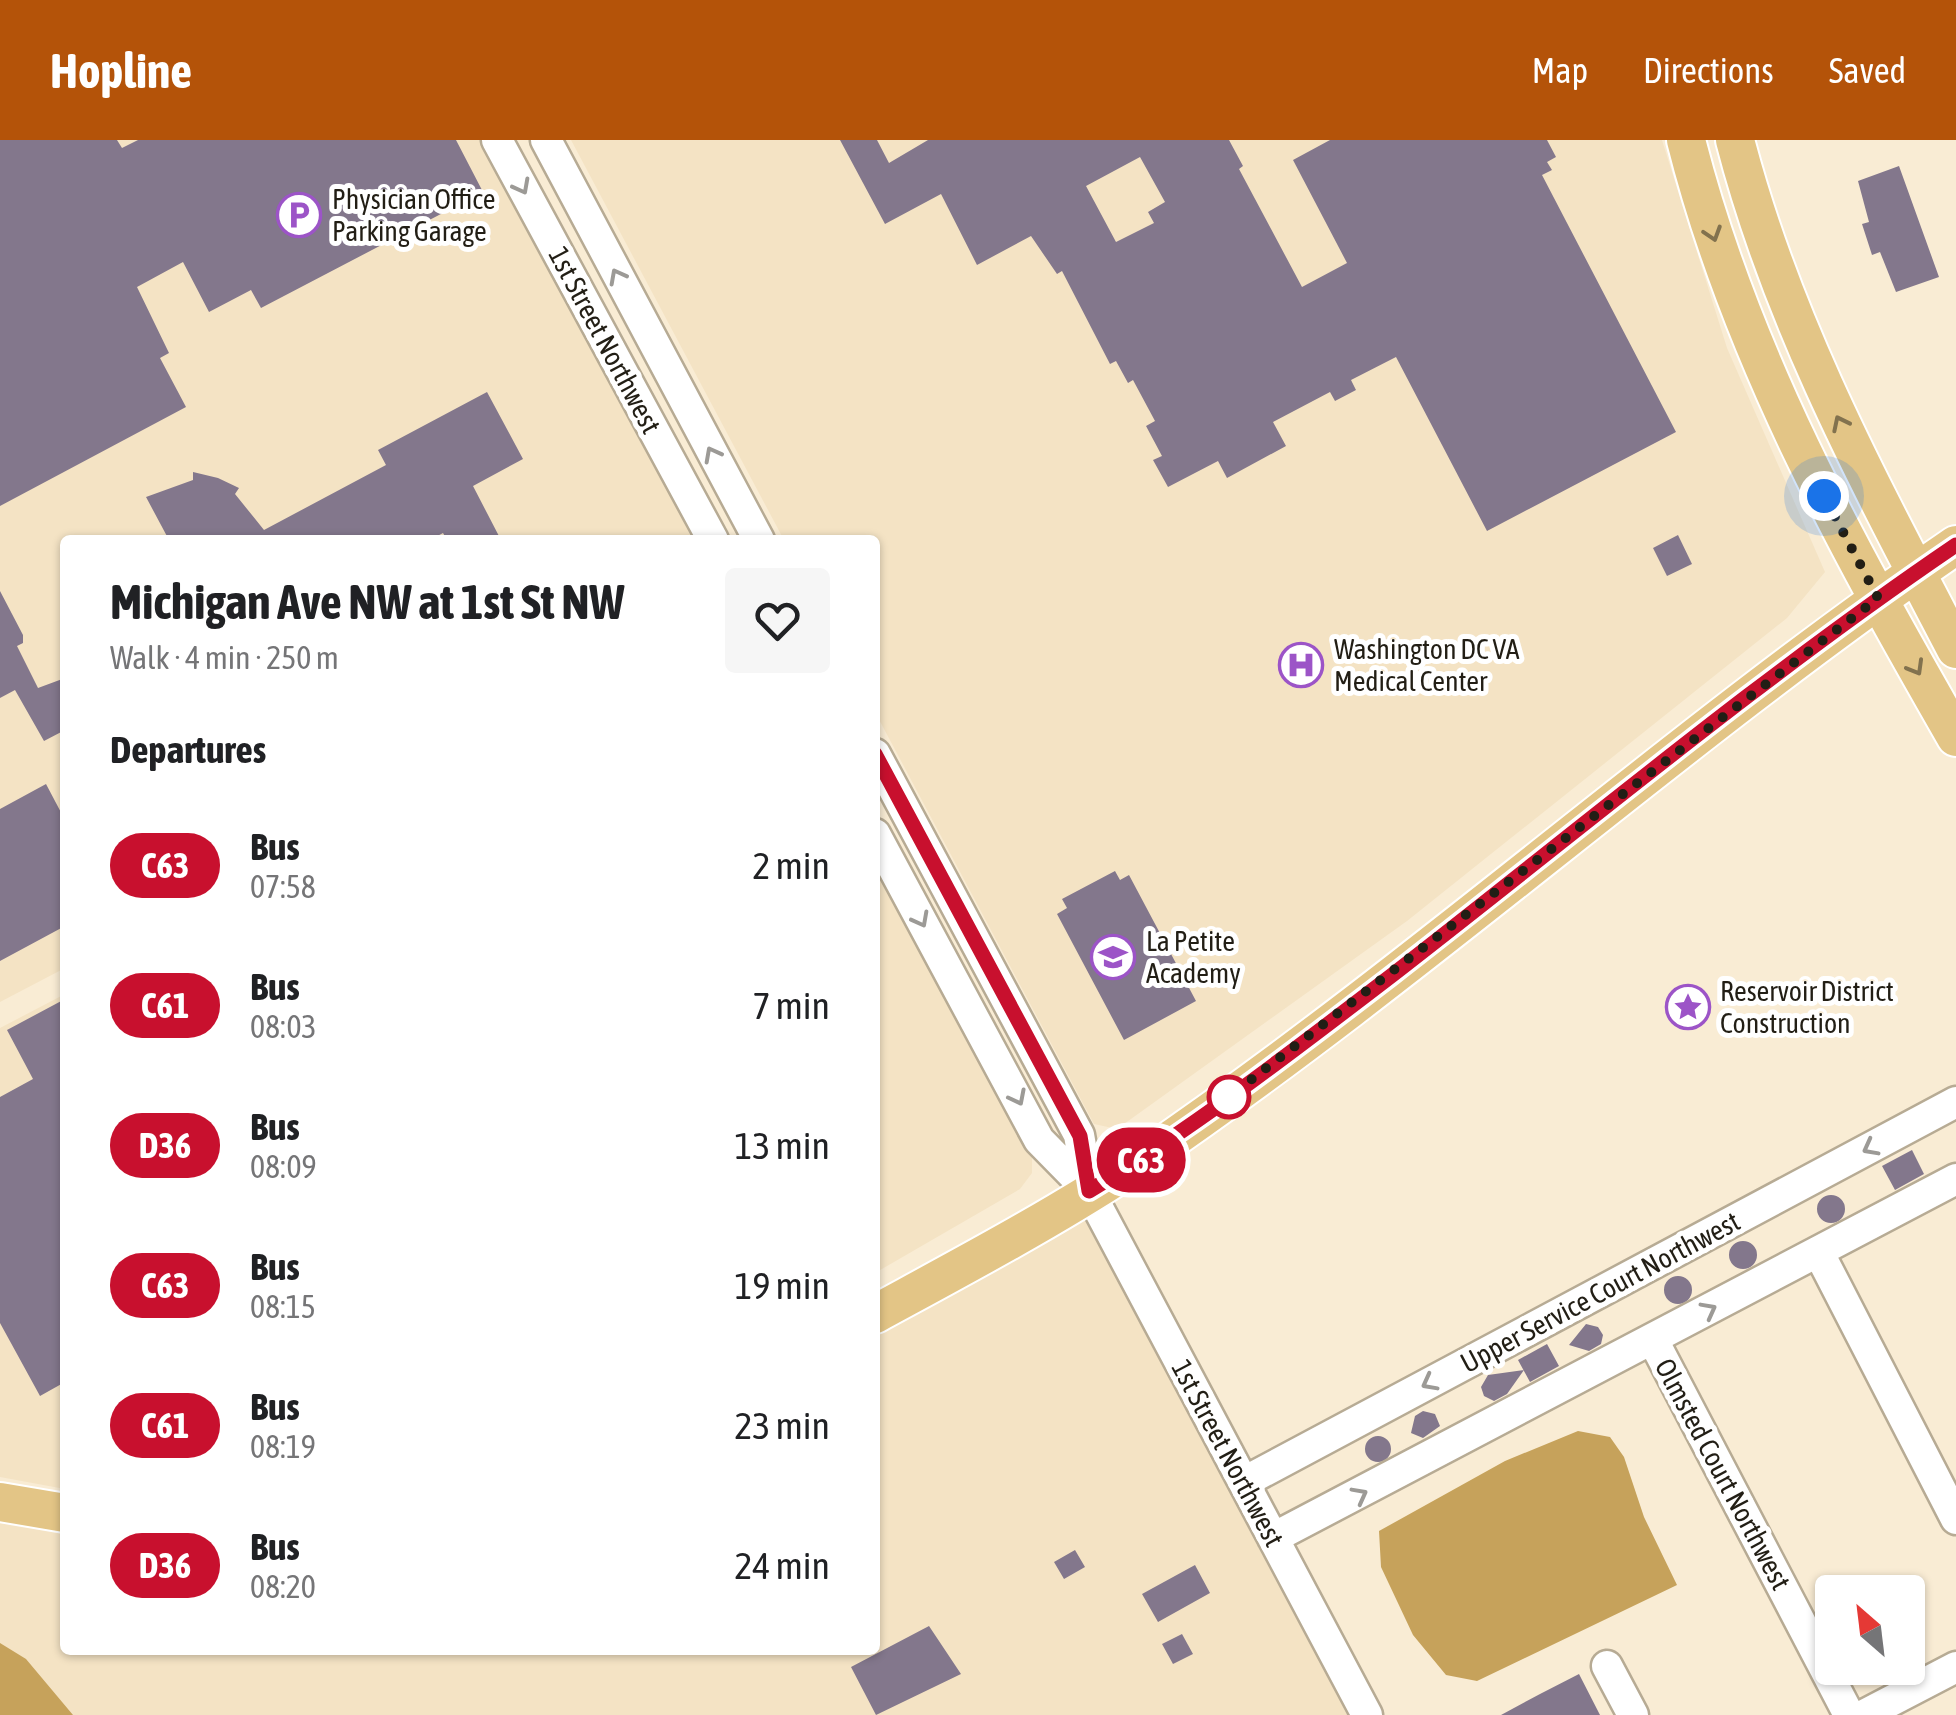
<!DOCTYPE html>
<html lang="en">
<head>
<meta charset="utf-8">
<style>
  body { margin:0; font-family:"Asap Condensed",sans-serif; background:#f6f6f6; color:#202124; height:100vh; display:flex; flex-direction:column; font-size:38px; white-space:nowrap }
  * { box-sizing:border-box; margin:0 }
  p { font-size:32px; color:#757577 }
  .icon { flex:none; width:55px; height:55px; fill:none; stroke:currentColor; stroke-width:2; stroke-linecap:round; stroke-linejoin:round }
  .map { position:relative; flex:1; overflow:hidden }
  .details { position:absolute; left:60px; top:395px; width:820px; height:1120px; display:flex; flex-direction:column; background:#fff; border-radius:10px; box-shadow:0 2px 8px #0004 }
  .details>* { flex:none }
  .badge { padding:0 20px; border-radius:32px; font-size:35px; line-height:65px }
  .needle { width:65px; rotate:332deg }
  .tools { position:absolute; left:1815px; top:1435px; display:grid; gap:20px }
  .tools a { display:grid; place-items:center; width:110px; height:110px; border-radius:10px; background:#fff; box-shadow:0 2px 8px #0004; font-size:50px }
  .you { position:absolute; width:50px; height:50px; margin:-25px; border:8px solid #fff; border-radius:50%; background:#1a73e8; box-shadow:0 0 0 15px #1a73e833 }
  .map>.badge { position:absolute; translate:-50% -50%; box-shadow:0 0 0 5px #fff }
  h2 { padding:0 50px; font-size:38px; line-height:90px }
  .round { display:grid; place-items:center; flex:none; width:105px; height:105px; border-radius:10px; background:#f6f6f6 }
  .headline { display:flex; align-items:center; justify-content:space-between; height:170px; padding:0 50px }
  h1 { font-size:48px; font-weight:700; line-height:75px }
  ul { padding:0; list-style:none }
  li { display:flex; align-items:center; gap:30px; height:140px; padding:0 50px }
  li div { flex:1 }
  li b { display:block; font-size:38px }
  li em { font-style:normal }
  li .badge { min-width:110px; font-weight:700; text-align:center }
  header { display:flex; align-items:center; gap:60px; box-sizing:border-box; height:140px; padding:0 50px; background:#b45309; color:#fff }
  header strong { font-size:48px }
  nav { display:flex; gap:55px; margin-inline-start:auto; font-size:35px }
  .map>svg:first-child { display:block }
  .built { fill:#f4e3c4 }
  .water { fill:#c6a25b }
  .building { fill:#83778c; fill-rule:evenodd }
  .lines { fill:none; stroke-linecap:round; stroke-linejoin:round }
  .minor-casing { stroke:#b7ab94; stroke-width:35 }
  .major-casing { stroke:#fff; stroke-width:42 }
  .minor { stroke:#fff; stroke-width:30 }
  .major { stroke:#e3c586; stroke-width:38 }
  .oneway { stroke:#9c9a96 }
  .oneway2 { stroke:#82724e }
  .line-casing { stroke:#fff; stroke-width:22 }
  .line { stroke:#c8102e; stroke-width:15 }
  .walk { stroke:#221e15; stroke-width:10; stroke-dasharray:0 18 }
  .stop-dot { fill:#fff; stroke:#c8102e; stroke-width:5 }
  .labels { text-anchor:middle; stroke-width:10; stroke-linejoin:round; paint-order:stroke }
  .poi-label { font-size:28px; fill:#221e15; stroke:#fff; text-anchor:start }
  .street-label { font-size:28px; fill:#221e15; stroke:#fff }
</style>
</head>
<body>
<header>
<strong>Hopline</strong>
<nav><a>Map</a><a>Directions</a><a>Saved</a></nav>
</header>
<div class="map">
<svg width="1956" height="1575" viewBox="0 0 1956 1575">
  <rect width="100%" height="100%" fill="#f9ecd4"/>
  <path class="built" d="M0 0H481L694 400H65V828L0 862Z
    M571 0H1662L1727 208 1825 432 1787 478 1407 781 1117 989 1094 984 875 572V400H784Z
    M875 718 1032 1010V1033L1020 1049 875 1133Z
    M65 854V1349L0 1337V888Z
    M1089 1051 1367 1575H0V1362L65 1372V1510H875V1170Z"/>
  <path class="water" d="M1578 1291 1610 1297 1624 1317 1644 1377 1677 1445 1477 1541 1446 1535 1413 1495 1381 1427 1379 1391 1505 1321Z
    M0 1503 26 1519 73 1575H0Z"/>
  <path class="building" d="M0 0H117L122 8 138 0H456L483 52 261 168 251 150 209 172 183 122 137 147 169 213 160 218 186 267 0 366Z
    M840 0H877L889 23 928 0H1229L1243 26 1239 29 1302 147 1347 123 1293 20 1330 0H1547L1556 17 1547 22 1552 30 1542 35 1676 292 1487 391 1396 217 1351 240 1356 250 1335 261 1330 252 1273 282 1286 306 1227 338 1218 321 1168 347 1153 320 1162 316 1146 286 1155 281 1133 240 1128 243 1116 221 1110 224 1062 131 1057 134 1031 96 977 125 941 54 885 84ZM1140 17 1165 62 1148 72 1154 83 1116 102 1086 46Z
    M1899 26 1939 137 1896 152 1880 112 1872 115 1862 84 1869 82 1858 41Z
    M487 252 523 319 473 346 501 400H447L443 393 430 400H169L146 357 193 340V332L218 338 239 348 235 354 264 390 386 325 378 310Z
    M1678 395 1692 424 1667 436 1653 408Z
    M0 451 23 495V503L17 506 38 548 65 538V590L44 601 15 550 0 558Z
    M46 644 65 680V786L0 821V669Z
    M1115 731 1120 740 1129 735 1196 861 1124 900 1057 774 1067 768 1062 759Z
    M65 859V1242L40 1256 0 1183V957L33 939 7 890Z
    M1912 1010 1924 1034 1895 1050 1882 1026Z
    M1817 1069a14 14 0 1 1 28 0a14 14 0 1 1-28 0Z
    M1729 1115a14 14 0 1 1 28 0a14 14 0 1 1-28 0Z
    M1664 1150a14 14 0 1 1 28 0a14 14 0 1 1-28 0Z
    M1586 1184 1598 1187 1603 1195 1601 1204 1589 1211 1569 1205Z
    M1547 1204 1559 1226 1530 1242 1518 1220Z
    M1524 1230 1507 1254 1494 1261 1484 1256 1481 1247 1488 1235Z
    M1423 1271 1435 1274 1440 1286 1423 1298 1411 1293 1415 1276Z
    M1365 1309a13 13 0 1 1 26 0a13 13 0 1 1-26 0Z
    M1075 1410 1085 1427 1064 1439 1054 1422Z
    M1195 1425 1210 1453 1158 1482 1142 1454Z
    M929 1486 961 1534 876 1575 851 1527Z
    M1182 1494 1193 1514 1173 1524 1162 1504Z
    M1579 1534 1600 1575H1501L1540 1554Z"/>
  <g class="lines">
    <defs>
      <path id="minor" d="M497 0 713 400
        M546 0 759 400
        M875 614 1079 995 1089 1051
        M875 694 1039 1000 1089 1051 1367 1575
        M1819 1113 1956 1379
        M1653 1200 1849 1575
        M1244 1342 1956 962
        M1273 1398 1956 1039
        M1607 1526 1633 1575
        M1864 1575 1956 1527"/>
      <path id="major" d="M1686 0C1740 214 1847 407 1956 597
        M1735 0C1782 182 1870 344 1956 509
        M875 1174C965 1125 1058 1076 1143 1019 1424 827 1676 597 1956 405
        M0 1362 65 1373"/>
    </defs>
    <use href="#minor" class="minor-casing"/>
    <use href="#major" class="major-casing"/>
    <use href="#minor" class="minor"/>
    <use href="#major" class="major"/>
  </g>
  <defs><path id="oneway-chevron" d="M-2-3.5L2.5 0L-2 3.5" fill="none" stroke-width="1.6" stroke-linecap="round" stroke-linejoin="round" transform="scale(2.5)"/></defs>
  <g class="oneway">
    <use href="#oneway-chevron" transform="translate(522 47) rotate(62)"/>
    <use href="#oneway-chevron" transform="translate(617 136) rotate(-118)"/>
    <use href="#oneway-chevron" transform="translate(712 314) rotate(-118)"/>
    <use href="#oneway-chevron" transform="translate(921 780) rotate(62)"/>
    <use href="#oneway-chevron" transform="translate(1018 958) rotate(63)"/>
    <use href="#oneway-chevron" transform="translate(1870 1008) rotate(152)"/>
    <use href="#oneway-chevron" transform="translate(1709 1170) rotate(-28)"/>
    <use href="#oneway-chevron" transform="translate(1429 1243) rotate(152)"/>
    <use href="#oneway-chevron" transform="translate(1360 1355) rotate(-28)"/>
  </g>
  <g class="oneway2">
    <use href="#oneway-chevron" transform="translate(1713 94) rotate(72)"/>
    <use href="#oneway-chevron" transform="translate(1840 283) rotate(-116)"/>
    <use href="#oneway-chevron" transform="translate(1916 528) rotate(60)"/>
  </g>
  <g class="lines">
    <defs>
      <path id="line" d="M875 614 1080 996 1089 1051C1195 987 1293 911 1391 836 1578 691 1760 538 1956 405"/>
    </defs>
    <use href="#line" class="line-casing"/>
    <use href="#line" class="line"/>
    <path class="walk" d="M1229 957 1226 959 1878 458 1824 356"/>
  </g>
  <defs>
    <symbol id="parking-ring" viewBox="-11 -11 22 22"><circle r="9.5" fill="#fff" stroke="#9c54c7" stroke-width="1.5"/><path d="M-3.5-5.5H1a3.5 3.5 0 0 1 0 7H-1V5.5H-3.5ZM-1-3.4V-.6H.8a1.4 1.4 0 0 0 0-2.8Z" fill="#9c54c7"/></symbol>
    <symbol id="hospital-ring" viewBox="-11 -11 22 22"><circle r="9.5" fill="#fff" stroke="#9c54c7" stroke-width="1.5"/><path d="M-5-5h3v3.5h4V-5h3V5h-3V1.5h-4V5h-3Z" fill="#9c54c7"/></symbol>
    <symbol id="school-ring" viewBox="-11 -11 22 22"><circle r="9.5" fill="#fff" stroke="#9c54c7" stroke-width="1.5"/><path d="M0-5L7-2L0 1L-7-2ZM-4 1L0 2.5L4 1V4Q0 6-4 4Z" fill="#9c54c7"/></symbol>
    <symbol id="sight-ring" viewBox="-11 -11 22 22"><circle r="9.5" fill="#fff" stroke="#9c54c7" stroke-width="1.5"/><path d="M0-6L1.8-2.2L6-1.7L2.9 1.2L3.7 5.4L0 3.3L-3.7 5.4L-2.9 1.2L-6-1.7L-1.8-2.2Z" fill="#9c54c7"/></symbol>
  </defs>
  <g fill-rule="evenodd">
    <use href="#parking-ring" x="274" y="50" width="50" height="50"/>
    <use href="#hospital-ring" x="1276" y="500" width="50" height="50"/>
    <use href="#school-ring" x="1088" y="792" width="50" height="50"/>
    <use href="#sight-ring" x="1663" y="842" width="50" height="50"/>
  </g>
  <circle class="stop-dot" cx="1229" cy="957" r="20"/>
  <g class="labels">
    <g class="poi-label">
      <text x="332" y="69">Physician Office<tspan x="332" dy="32">Parking Garage</tspan></text>
      <text x="1334" y="519">Washington DC VA<tspan x="1334" dy="32">Medical Center</tspan></text>
      <text x="1146" y="811">La Petite<tspan x="1146" dy="32">Academy</tspan></text>
      <text x="1720" y="861">Reservoir District<tspan x="1720" dy="32">Construction</tspan></text>
    </g>
    <g class="street-label">
      <text transform="translate(605 200) rotate(62)" y="10">1st Street Northwest</text>
      <text transform="translate(1600 1152) rotate(-28)" y="10">Upper Service Court Northwest</text>
      <text transform="translate(1228 1313) rotate(62)" y="10">1st Street Northwest</text>
      <text transform="translate(1723 1334) rotate(62)" y="10">Olmsted Court Northwest</text>
    </g>
  </g>
</svg>
<div class="tools">
<a><svg class="needle" viewBox="-14 -14 28 28"><path d="M0-13l5 13h-10z" fill="#e53935"/><path d="M0 13l5-13h-10z" fill="#757577"/></svg></a>
</div>
<div class="you" style="left:1824px;top:356px"></div>
<b class="badge" style="left:1141px;top:1020px;background:#c8102e;color:#fff">C63</b>
<section class="details">
<div class="headline"><div><h1>Michigan Ave NW at 1st St NW</h1><p>Walk · 4 min · 250 m</p></div><a class="round"><svg class="icon" aria-label="heart" viewBox="0 0 24 24"><path d="M12 20l-8-8c-3-5 5-10 8-4 3-6 11-1 8 4z"/></svg></a></div>
<h2>Departures</h2>
<ul>
<li><span class="badge" style="background:#c8102e;color:#fff">C63</span><div><b>Bus</b><p>07:58</p></div><em>2 min</em></li>
<li><span class="badge" style="background:#c8102e;color:#fff">C61</span><div><b>Bus</b><p>08:03</p></div><em>7 min</em></li>
<li><span class="badge" style="background:#c8102e;color:#fff">D36</span><div><b>Bus</b><p>08:09</p></div><em>13 min</em></li>
<li><span class="badge" style="background:#c8102e;color:#fff">C63</span><div><b>Bus</b><p>08:15</p></div><em>19 min</em></li>
<li><span class="badge" style="background:#c8102e;color:#fff">C61</span><div><b>Bus</b><p>08:19</p></div><em>23 min</em></li>
<li><span class="badge" style="background:#c8102e;color:#fff">D36</span><div><b>Bus</b><p>08:20</p></div><em>24 min</em></li>
</ul>
</section>
</div>
</body>
</html>
